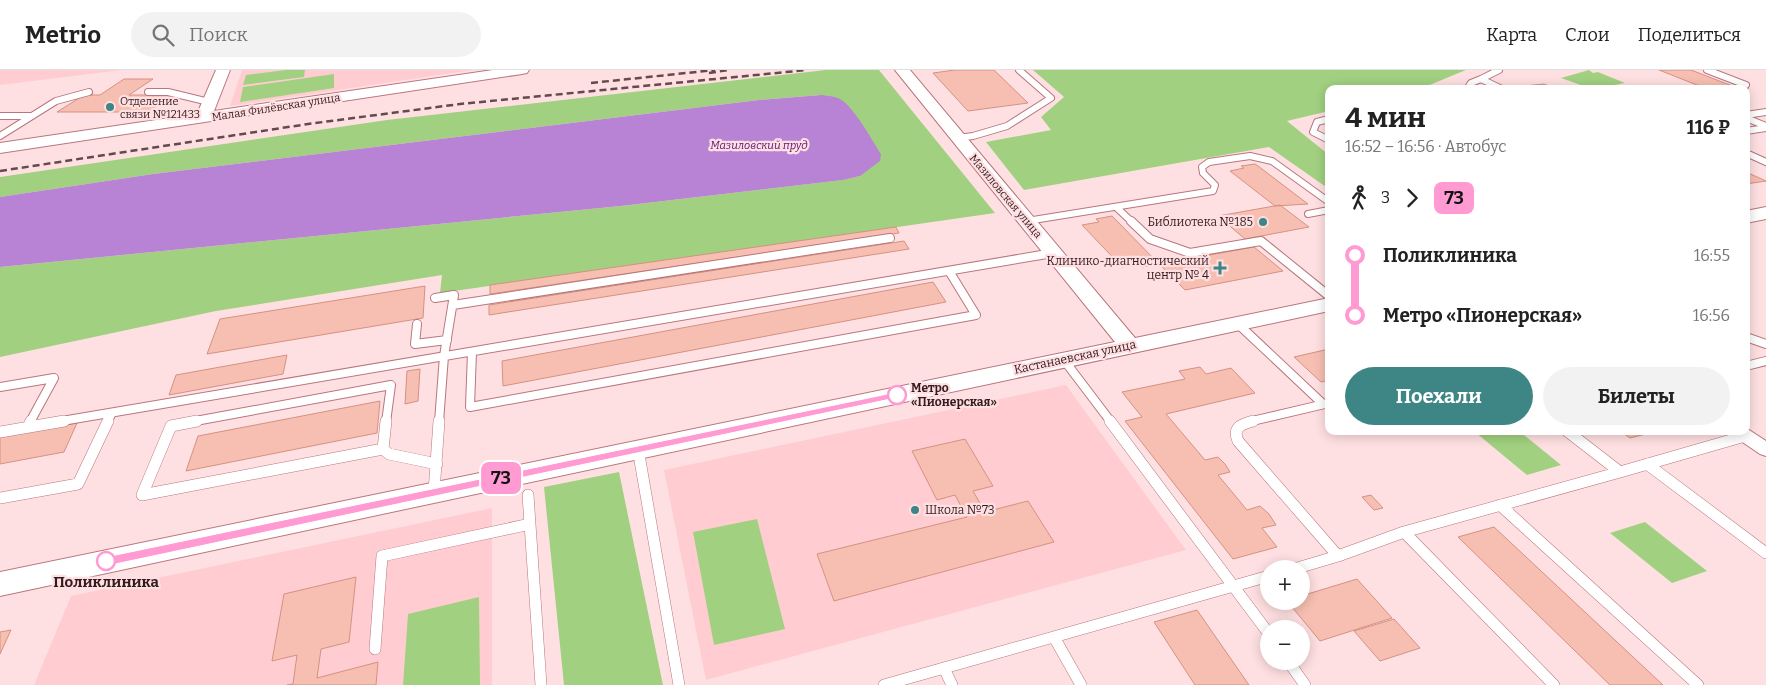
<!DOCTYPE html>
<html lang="ru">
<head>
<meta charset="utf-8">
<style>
  body { margin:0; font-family:Bitter,serif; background:#f2f2f2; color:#222; height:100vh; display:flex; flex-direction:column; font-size:19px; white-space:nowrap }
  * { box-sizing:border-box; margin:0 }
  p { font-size:16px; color:#767676 }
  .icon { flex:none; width:28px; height:28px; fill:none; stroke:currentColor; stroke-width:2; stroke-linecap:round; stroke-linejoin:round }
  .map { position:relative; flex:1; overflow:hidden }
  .drawer { position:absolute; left:1325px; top:15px; width:425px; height:350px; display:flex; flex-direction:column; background:#fff; border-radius:10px; box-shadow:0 2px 12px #0003 }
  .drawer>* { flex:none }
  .badge { padding:0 10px; border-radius:8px; font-size:18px; line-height:32px }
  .fabs { position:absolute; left:1260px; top:490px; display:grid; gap:10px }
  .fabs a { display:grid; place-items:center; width:50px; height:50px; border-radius:50%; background:#fff; box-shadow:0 2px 12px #0003; font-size:25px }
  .map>.badge { position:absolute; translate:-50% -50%; box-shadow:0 0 0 2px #fff }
  .legs { display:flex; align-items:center; gap:8px; height:55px; padding:0 20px; font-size:16px }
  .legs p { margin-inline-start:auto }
  .overview { display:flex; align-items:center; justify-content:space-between; height:85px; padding:0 20px }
  h1 { font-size:28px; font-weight:700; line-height:38px }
  .button { display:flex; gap:10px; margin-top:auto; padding:10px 20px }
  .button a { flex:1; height:58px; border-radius:30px; background:#3e8685; color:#fff; font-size:20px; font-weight:700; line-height:58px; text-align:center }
  .button a+a { background:#f2f2f2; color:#222 }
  ul { padding:0 20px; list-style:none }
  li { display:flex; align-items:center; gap:18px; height:60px; font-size:19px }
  li i { display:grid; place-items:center; width:8px; height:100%; margin:0 6px; background:currentColor }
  li i::after { content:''; width:12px; height:12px; margin:-6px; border:4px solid; border-radius:50%; background:#fff }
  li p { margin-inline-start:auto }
  li:first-child i { background:linear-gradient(#0000 50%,currentColor 0) }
  li:last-child i { background:linear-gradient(currentColor 50%,#0000 0) }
  header { display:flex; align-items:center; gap:30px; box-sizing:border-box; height:70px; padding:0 25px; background:#fff; border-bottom:1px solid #e0e0e0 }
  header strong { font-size:24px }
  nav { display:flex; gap:28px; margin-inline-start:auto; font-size:18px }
  .search { width:350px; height:45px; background:#f2f2f2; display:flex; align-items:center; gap:12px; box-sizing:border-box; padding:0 18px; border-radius:28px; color:#767676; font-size:19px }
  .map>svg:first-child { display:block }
  .built { fill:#ffcdd1 }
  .green { fill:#a1d180 }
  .water { fill:#b882d5 }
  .building { fill:#f7bfb2; stroke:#d49182 }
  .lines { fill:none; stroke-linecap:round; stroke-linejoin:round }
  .lane-far2-casing { stroke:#b9767d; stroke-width:8 }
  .lane-far1-casing { stroke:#b9767d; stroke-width:10 }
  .lane-casing { stroke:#b9767d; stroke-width:12 }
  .street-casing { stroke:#b9767d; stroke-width:2 }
  .secondary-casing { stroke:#b9767d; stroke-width:2 }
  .lane-far2 { stroke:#fff; stroke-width:6 }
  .lane-far1 { stroke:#fff; stroke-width:8 }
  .lane { stroke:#fff; stroke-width:11 }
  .street { fill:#fff; fill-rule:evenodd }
  .secondary { fill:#fff; fill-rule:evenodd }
  .rail { stroke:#65494c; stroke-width:2.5; stroke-dasharray:7 4; stroke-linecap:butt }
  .line-1 { fill:#ff9ad2; stroke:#fff }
  .poi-dot { fill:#3e8685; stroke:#ffe0e2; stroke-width:2 }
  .stop-1-dot { fill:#fff; stroke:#ff9ad2; stroke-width:2.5 }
  .labels { text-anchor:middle; stroke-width:4.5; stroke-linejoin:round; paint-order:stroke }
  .far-poi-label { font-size:11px; fill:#361b1e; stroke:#ffe0e2; text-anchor:start }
  .far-street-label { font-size:11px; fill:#361b1e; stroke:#ffe0e2 }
  .far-water-label { font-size:11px; font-style:italic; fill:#5a1378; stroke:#ffe0e2 }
  .poi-label { font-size:12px; fill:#361b1e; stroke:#ffe0e2; text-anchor:end }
  .street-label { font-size:12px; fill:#361b1e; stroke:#ffe0e2 }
  .stop-label { font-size:12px; font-weight:bold; fill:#361b1e; stroke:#ffe0e2; text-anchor:start }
  .near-stop-label { font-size:15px; font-weight:bold; fill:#361b1e; stroke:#ffe0e2 }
</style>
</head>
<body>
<header>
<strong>Metrio</strong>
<div class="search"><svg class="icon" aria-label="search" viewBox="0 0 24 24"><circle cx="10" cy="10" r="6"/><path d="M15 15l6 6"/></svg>Поиск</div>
<nav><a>Карта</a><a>Слои</a><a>Поделиться</a></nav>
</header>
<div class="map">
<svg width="1766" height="615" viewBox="0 0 1766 615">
  <rect width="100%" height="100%" fill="#ffe0e2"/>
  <path class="built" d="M0 0H122L0 15Z
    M242 0H473L230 36Z
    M1066 315 1186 480 706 610 664 400Z
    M492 438V615H34L71 526Z"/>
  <path class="green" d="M286 0H305L304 7 243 15 246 5Z
    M826 0H879L995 143 440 223 442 205 216 241 0 287V197L621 136 842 110 860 106 821 25 759 30 153 104 0 127V107L387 50Z
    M1033 0H1466L1432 14 1414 19H1329V41L1287 51 1329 85V119L1269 77 1024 120 986 72 1051 60 1041 47 1064 27Z
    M1589 0 1593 3 1598 2 1625 13 1592 19 1561 8Z
    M334 4V18L240 32 243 17Z
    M1519 361 1561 395 1527 405 1475 362Z
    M619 402 663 615H564L544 417Z
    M757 449 785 559 714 575 693 462Z
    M1645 452 1707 501 1672 513 1610 463Z
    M479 527 480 615H403L408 544Z"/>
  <path class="water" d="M821 25C828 26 834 26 840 29 854 37 872 70 881 84L880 91 860 106 843 110 621 136 0 197V127L153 104 759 30Z"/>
  <path class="building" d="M955 0H994L1028 33 968 41 933 3Z
    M1659 0H1691L1740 19H1707Z
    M124 9H153L129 25H172L148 42H57L84 25H100Z
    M1544 14 1556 19H1531L1524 16Z
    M1255 94 1258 96 1308 134 1275 136 1230 101 1244 98 1241 96Z
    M1746 102 1766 111 1746 114Z
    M1280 135 1309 157 1245 169 1218 146Z
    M1112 146 1115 149 1159 194 1142 197 1139 194 1122 197 1082 155 1099 152 1096 149Z
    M896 157 899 163 490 224V215Z
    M904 171 909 179 489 245V235Z
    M1254 177 1283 201 1185 220 1159 194Z
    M933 212 946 232 503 316 502 291Z
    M425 216 423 248 207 284 220 249Z
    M1329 279V310L1321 312 1294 287Z
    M287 285 283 304 169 325 176 305Z
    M1200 297 1206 304 1231 298 1255 323 1166 344 1205 390 1218 387 1225 394 1230 402 1218 405 1247 440 1260 436 1269 444 1276 455 1262 458 1277 477 1233 489 1125 351 1142 347 1122 322 1185 309 1179 301Z
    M420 299 418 331 405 334 407 301Z
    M380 331 377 363 186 401 198 366Z
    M77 353 64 382 0 394V367Z
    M1620 361H1657L1630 368Z
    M965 369 993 416 973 421 985 442 1028 431 1054 472 834 531 817 484 967 447 955 425 937 430 912 381Z
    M1371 425 1383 438 1374 440 1362 427Z
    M1494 457 1663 615H1610L1458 467Z
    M356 507 349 572 321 579 317 608 378 592 376 615H287L293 614 297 585 272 591 284 524Z
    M1357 509 1392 548 1320 571 1287 531H1301V526Z
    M1197 540 1249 615H1195L1154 552Z
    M1394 549 1420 578 1380 591 1354 561Z
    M11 560 0 584V562Z"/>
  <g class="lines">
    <defs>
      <path id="lane-far2" d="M1499 0 1481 9 1502 19
        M1707 0 1746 15
        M1472 19 1469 16 1471 13 1481 9
        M148 22H168L209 32
        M1746 45 1766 42
        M0 46H30
        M1746 48 1766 56
        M1329 49 1317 52 1313 62 1329 70
        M1746 61 1766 58
        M0 66 56 31 89 22
        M958 68 973 66 1007 56 1051 28 1019 0
        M1746 83 1766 92
        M1116 137 1132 152
        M1308 144 1329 140
        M1027 151 1213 121 1215 115 1203 103 1202 97 1209 92 1250 86 1272 91 1329 132"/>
      <path id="lane-far1" d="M1131 151 1150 169 1190 183 1261 171 1329 226
        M435 228 454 225 444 286 439 352
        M453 235 890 168
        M1237 253 1323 334
        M417 254 415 274 447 270
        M1746 267 1766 274
        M472 282 470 337 976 245 949 201
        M1064 290 1111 352
        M1746 296 1766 291
        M0 317 54 308 30 352
        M56 352 1053 183
        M107 352 112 343
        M190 352 391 315 386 352
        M1248 352 1329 333"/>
      <path id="lane" d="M197 351 171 356 142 425 383 379
        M1110 351 1269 564
        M1253 351C1242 354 1232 357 1238 371L1338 486
        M28 357 31 351
        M1567 361 1620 402 1745 366
        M0 362 64 351
        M383 379 389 384 437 394
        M383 379 386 351
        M638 379 679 615
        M1647 394 1766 483
        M434 422 439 351
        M528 425 541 615
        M0 428 78 414 108 351
        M1500 435 1698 615
        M1404 462 1554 615
        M1294 499 1338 486 1404 462 1620 402
        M1054 567 1081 615
        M375 579 382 486 530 454
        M1288 591 1305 615
        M944 598 952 615
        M884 615 1269 506"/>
      <path id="street" d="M1746 358 1766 371V386L1760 384 1732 365 1729 361H1746Z"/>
      <path id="secondary" d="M216 0H230L214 41 493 0H529L527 3 522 4 0 83V73L197 44Z
        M895 0H910L1135 268 1329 228V241L0 526V502L1115 272Z
        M1766 137V149L1746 153V141Z"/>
    </defs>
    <use href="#lane-far2" class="lane-far2-casing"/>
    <use href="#lane-far1" class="lane-far1-casing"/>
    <use href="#lane" class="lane-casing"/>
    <use href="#street" class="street-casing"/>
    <use href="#secondary" class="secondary-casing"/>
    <use href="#lane-far2" class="lane-far2"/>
    <use href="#lane-far1" class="lane-far1"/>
    <use href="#lane" class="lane"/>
    <use href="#street" class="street"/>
    <use href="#secondary" class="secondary"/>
    <path class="rail" d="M709 3 729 0
      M591 13 715 0
      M0 101 308 54 460 34 807 0"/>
  </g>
  <path class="line-1" d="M897 322 902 325 900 327 106 496 101 495 99 491 101 488 106 487Z"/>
  <g class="poi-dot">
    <circle cx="110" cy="37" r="5"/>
    <circle cx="1263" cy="152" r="5"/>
    <path d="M1217.5 190.5h5v5h5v5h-5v5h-5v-5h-5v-5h5z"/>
    <circle cx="915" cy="440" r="5"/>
  </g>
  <g class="stop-1-dot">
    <circle cx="897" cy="325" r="9"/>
    <circle cx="106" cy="491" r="9"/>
  </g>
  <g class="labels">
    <g class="far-poi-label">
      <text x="120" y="35">Отделение<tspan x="120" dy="13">связи №121433</tspan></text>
    </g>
    <g class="far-street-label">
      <text transform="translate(276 37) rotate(-9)" y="4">Малая Филёвская улица</text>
      <text transform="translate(1006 126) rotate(50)" y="4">Мазиловская улица</text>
    </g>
    <g class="far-water-label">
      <text x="759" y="79">Мазиловский пруд</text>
    </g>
    <g class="poi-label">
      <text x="1253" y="156">Библиотека №185</text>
      <text x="1209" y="195">Клинико-диагностический<tspan x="1209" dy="14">центр № 4</tspan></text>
      <text x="925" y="444" text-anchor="start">Школа №73</text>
    </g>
    <g class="street-label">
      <text transform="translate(1075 287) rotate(-12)" y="4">Кастанаевская улица</text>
    </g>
    <g class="stop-label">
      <text x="911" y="322">Метро<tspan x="911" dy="14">«Пионерская»</tspan></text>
    </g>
    <g class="near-stop-label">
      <text x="106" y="517">Поликлиника</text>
    </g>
  </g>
</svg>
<div class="fabs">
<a>+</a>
<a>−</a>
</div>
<b class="badge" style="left:501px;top:408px;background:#ff9ad2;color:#111">73</b>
<section class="drawer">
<div class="overview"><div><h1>4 мин</h1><p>16:52 – 16:56 · Автобус</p></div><b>116 ₽</b></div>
<div class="legs"><svg class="icon" aria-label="walk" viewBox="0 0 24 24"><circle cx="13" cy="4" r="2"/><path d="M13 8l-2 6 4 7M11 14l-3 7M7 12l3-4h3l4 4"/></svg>3<svg class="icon" aria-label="forward" viewBox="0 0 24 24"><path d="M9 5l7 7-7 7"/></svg><b class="badge" style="background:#ff9ad2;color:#111">73</b></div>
<ul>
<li><i style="color:#ff9ad2"></i><b>Поликлиника</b><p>16:55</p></li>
<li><i style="color:#ff9ad2"></i><b>Метро «Пионерская»</b><p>16:56</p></li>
</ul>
<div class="button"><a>Поехали</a><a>Билеты</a></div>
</section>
</div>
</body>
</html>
